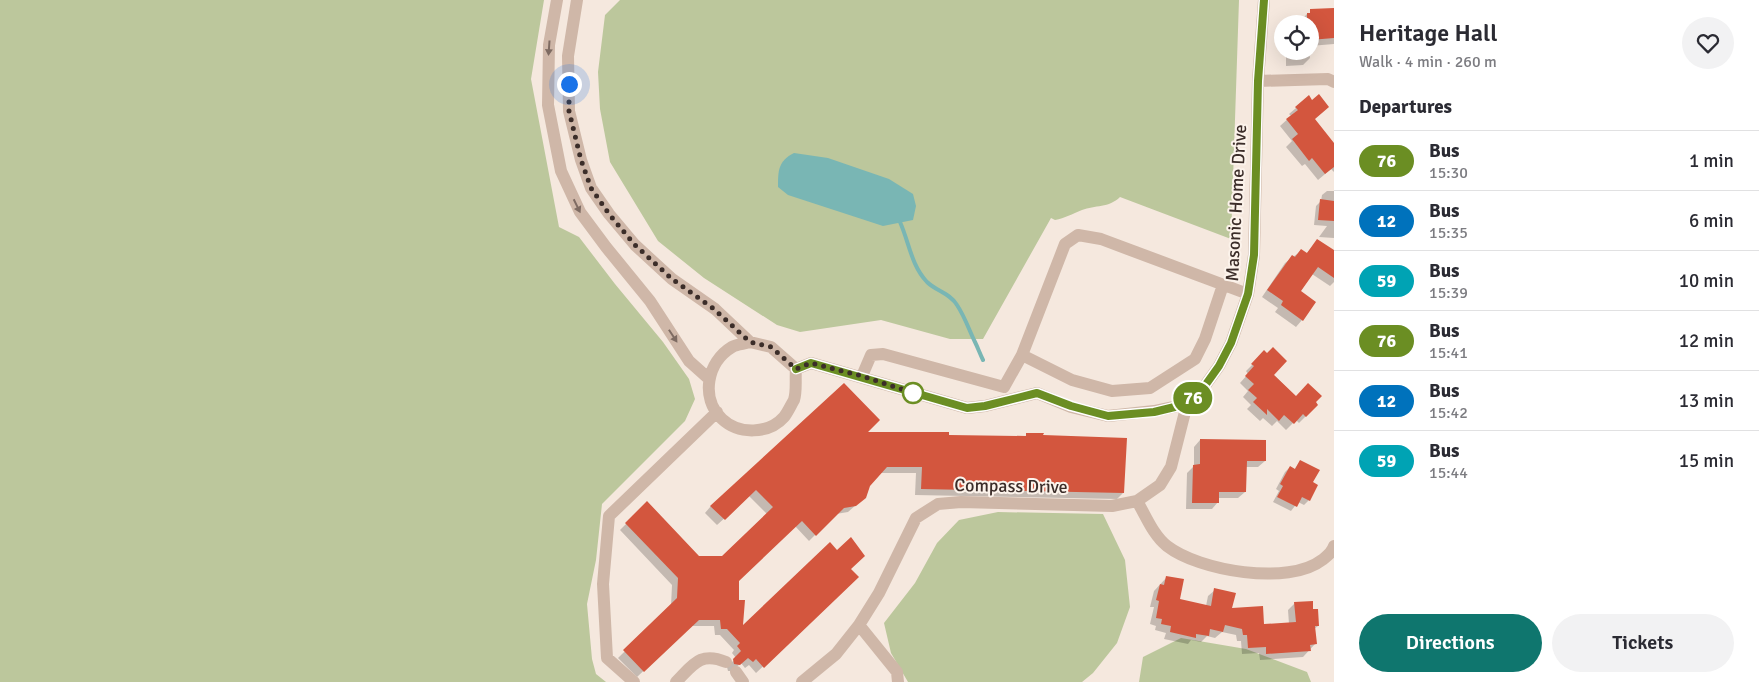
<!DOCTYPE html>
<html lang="en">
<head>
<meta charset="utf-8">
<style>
  body { margin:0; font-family:Signika,sans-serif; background:#f2f2f3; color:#2b2b33; height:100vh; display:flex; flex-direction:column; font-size:19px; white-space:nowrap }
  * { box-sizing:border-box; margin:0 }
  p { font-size:16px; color:#7c7c81 }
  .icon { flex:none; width:28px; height:28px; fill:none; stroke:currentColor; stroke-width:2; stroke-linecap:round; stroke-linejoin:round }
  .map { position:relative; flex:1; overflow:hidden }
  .sheet { display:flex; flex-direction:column; background:#fff; width:425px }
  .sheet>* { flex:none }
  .badge { padding:0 10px; border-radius:16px; font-size:18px; line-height:32px }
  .buttons { position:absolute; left:1274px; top:15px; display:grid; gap:10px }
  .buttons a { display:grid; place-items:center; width:45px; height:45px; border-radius:50%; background:#fff; box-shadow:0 5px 20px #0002; font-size:25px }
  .you { position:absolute; width:25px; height:25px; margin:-12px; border:4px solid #fff; border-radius:50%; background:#1a73e8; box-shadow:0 0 0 8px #1a73e833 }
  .map>.badge { position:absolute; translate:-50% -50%; box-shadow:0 0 0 2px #fff }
  h2 { padding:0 25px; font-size:19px; line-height:45px }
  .round { display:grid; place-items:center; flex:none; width:52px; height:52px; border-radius:26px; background:#f2f2f3 }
  .head { display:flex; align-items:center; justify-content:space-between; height:85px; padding:0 25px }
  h1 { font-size:24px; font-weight:600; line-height:38px }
  .action { display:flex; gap:10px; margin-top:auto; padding:10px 25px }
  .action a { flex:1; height:58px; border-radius:30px; background:#0f766e; color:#fff; font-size:20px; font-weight:600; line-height:58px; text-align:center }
  .action a+a { background:#f2f2f3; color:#2b2b33 }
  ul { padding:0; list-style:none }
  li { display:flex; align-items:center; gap:15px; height:60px; padding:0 25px; border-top:1px solid #e1e1e2 }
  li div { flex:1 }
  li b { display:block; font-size:19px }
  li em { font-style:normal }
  li .badge { min-width:55px; font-weight:700; text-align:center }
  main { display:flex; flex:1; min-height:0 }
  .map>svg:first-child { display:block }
  .green { fill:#bcc79c }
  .water { fill:#79b6b4 }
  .shadow { fill:#0003 }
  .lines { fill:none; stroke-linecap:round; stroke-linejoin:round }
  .stream { stroke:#79b6b4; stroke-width:4 }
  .building { fill:#d3563e }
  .minor { stroke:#cfb7a8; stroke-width:12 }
  .oneway { fill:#7e6b62 }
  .line-casing { stroke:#fff; stroke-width:11 }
  .line { stroke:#6b8e23; stroke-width:8 }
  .walk { stroke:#3b2d29; stroke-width:5; stroke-dasharray:0 9 }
  .stop-dot { fill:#fff; stroke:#6b8e23; stroke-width:2.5 }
  .labels { text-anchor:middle; stroke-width:4; stroke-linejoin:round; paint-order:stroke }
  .street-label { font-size:18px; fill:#3b2d29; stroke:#fcf3eb }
</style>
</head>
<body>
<main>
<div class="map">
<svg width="1334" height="682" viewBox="0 0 1334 682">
  <rect width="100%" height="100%" fill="#f5e8de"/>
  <path class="green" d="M0 0H544L531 79 559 227 579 237 615 284 663 342 689 379 695 399 685 421 602 504 596 560 587 604 592 659 596 674 606 682H0Z
    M620 0H1239L1231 239 1120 197C1109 208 1095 205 1082 210 1072 214 1065 218 1055 220L1051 218 983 339H950L881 320 800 332 777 325 704 278 658 241 610 162 600 109 598 72 605 15Z
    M998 512 1103 514 1125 560 1130 607 1117 643 1093 673 1082 682H908L891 653 884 623 915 583 937 543 959 520Z
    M1181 638 1246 649 1307 672 1311 682H1139L1143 657Z"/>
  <path class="water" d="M794 153 828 158 889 179 913 194 916 206 913 220 883 226 788 195 778 187C778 171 778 161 794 153Z"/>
  <path class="shadow" d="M1334 9V44L1310 46V24H1291L1294 21 1301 20 1307 14Z
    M1283 51H1309L1310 58 1303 65 1286 66V56H1283Z
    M1296 108 1314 119 1334 145V172L1331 169 1318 180 1305 164 1302 166 1286 147 1292 141 1280 126 1291 116 1289 114Z
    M1327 191H1334V238L1319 237 1327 226 1314 225 1316 206 1321 201 1322 195Z
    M1318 240 1334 252V282L1330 286 1312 274 1300 292 1302 320 1296 327 1275 312 1278 308 1262 297 1285 263 1301 251 1306 254Z
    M1258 359 1296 397 1314 402 1317 405 1299 423 1296 420 1286 430 1277 421 1272 426 1263 418 1260 421 1247 409 1251 405 1243 397 1248 391 1240 383 1248 374 1246 371Z
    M866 433 1024 438 1027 434 1123 493 1117 499 915 495 916 473H880L868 485 865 497 848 512 836 514 809 541 795 526 738 581V601L741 628 849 569 857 577 756 673 749 665 745 668 741 663 732 671H728L727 667 736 658 732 653 734 650 720 635H715L714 626H691L637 677 618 658 671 606 672 585 620 530 647 503 698 557H722L767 514 749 496 717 525 705 513 711 506Z
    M1200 440 1265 461 1258 467H1246L1245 492 1238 498H1218V502L1212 509H1186L1187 473 1194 466V447Z
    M1300 461 1311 483 1309 500 1304 505 1298 502 1291 511 1273 502 1279 491 1276 489 1285 472 1290 467 1294 470Z
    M1167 577 1178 600 1206 606 1208 596 1215 590 1231 610 1263 626 1289 624 1288 610 1295 603 1312 611 1318 626 1314 629 1315 644 1303 657 1260 660 1259 653 1242 654 1241 641H1237L1236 635 1222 632 1215 638 1207 636 1201 642 1191 640 1188 644 1164 639 1166 633 1155 630 1156 626 1150 624 1154 607H1150L1154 591Z"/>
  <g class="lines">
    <path class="stream" d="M900 222C909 242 911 265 927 282 936 291 950 293 957 305 965 317 969 330 975 342 978 348 980 354 983 360"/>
  </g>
  <path class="building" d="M1334 8V38L1310 40V24H1307V13H1310V9Z
    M1319 94 1329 107 1315 119 1334 143V167L1325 174 1312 158 1309 161 1292 139 1298 134 1286 119 1298 110 1295 107 1309 95 1312 100Z
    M1320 199 1334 201V221L1318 220Z
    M1317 239 1334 250V278L1318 267 1301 291 1316 302 1303 321 1281 305 1283 301 1267 290 1292 255 1295 257 1301 249 1307 253Z
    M1273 347 1287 361 1274 375 1296 396 1308 383 1322 396 1316 402 1318 405 1306 417 1303 414 1294 424 1284 415 1279 421 1267 409V415L1253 402 1257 398 1248 390 1254 384 1245 376 1254 366 1251 364 1264 350 1267 353Z
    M844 383 880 420 868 432H949V435L1026 436V433H1044L1043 435 1127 438 1124 493 921 489 922 467H887L870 486 866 498 856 506 844 508 816 536 802 521 739 581V600H745L743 625 830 542 837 550 851 537 865 556 851 569 859 577 764 668 756 659 753 662 748 658 740 665 734 664 733 659 741 651 737 646 740 643 727 629H721L720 620H699L644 672 623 650 677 598 678 578 625 523 647 501 699 556H722L773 507 756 490 725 520 710 506Z
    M1200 439 1266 440V461H1247L1246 492H1219V503H1192L1193 465 1200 464Z
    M1300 460 1320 470 1313 482 1318 485 1310 501 1302 497 1297 507 1277 497 1283 486 1280 484 1290 466 1295 469Z
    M1166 576 1184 579 1180 599 1211 606 1214 588 1236 593 1232 608 1263 606 1264 624 1296 622 1294 602 1313 601V609H1318L1319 626H1315L1317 644 1310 645 1311 651 1266 654V647L1248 648 1247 635H1243L1242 629 1225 625 1223 632 1210 629 1209 636 1196 634V638L1170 632 1171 626 1161 624 1162 619 1156 618 1159 601 1156 600 1160 584 1164 585Z"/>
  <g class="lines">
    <path class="minor" d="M557 0 549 45 548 105 561 171 580 212 606 247 650 301 689 361 708 378
      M577 0 568 56 569 111 581 160 591 188 609 214 635 245 672 279 715 309 750 342
      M1258 81 1328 79 1334 82
      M750 342 771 347 796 369C795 378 797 391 794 400 791 405 788 412 784 417 769 434 739 435 722 419 700 398 707 362 732 347 737 344 745 344 750 342Z
      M1022 355 1072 380 1112 391 1150 388 1195 359 1205 339 1223 285
      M796 369 811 363 967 408 985 406 1037 393 1071 407 1108 416 1154 411 1187 404 1204 387 1219 366 1231 343 1248 294 1254 255 1258 81 1264 0
      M862 376 871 355 883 354 1004 387 1022 355 1065 244 1078 235 1101 239 1248 294
      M1137 501C1146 516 1153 535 1167 546 1199 571 1289 586 1322 560 1327 556 1332 553 1334 546
      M859 625 897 672 898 682
      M736 672 743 682
      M634 682 607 658 603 584 609 516 717 412
      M676 682C693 665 700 651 726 662
      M802 682 836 654 859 625 879 593 916 518 938 504 961 502 1112 506 1137 501 1160 485 1171 467 1187 404"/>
  </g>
  <defs><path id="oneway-solid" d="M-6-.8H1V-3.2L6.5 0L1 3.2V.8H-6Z" transform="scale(1.25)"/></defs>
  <g class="oneway">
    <use href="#oneway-solid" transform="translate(549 48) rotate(94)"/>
    <use href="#oneway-solid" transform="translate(577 206) rotate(64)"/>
    <use href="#oneway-solid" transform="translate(673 336) rotate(57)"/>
  </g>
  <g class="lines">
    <defs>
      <path id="line" d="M796 369 811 363 967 408 985 406 1037 393 1071 406 1108 416 1154 412 1187 404 1204 387 1219 366 1231 343 1248 294 1254 255 1258 81 1264 0"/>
    </defs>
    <use href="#line" class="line-casing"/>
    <use href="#line" class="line"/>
    <path class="walk" d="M569 84V111L581 160 591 188 609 214 635 245 672 279 714 309 750 342 771 347 796 369 811 363 862 376 913 393"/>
  </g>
  <circle class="stop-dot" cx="913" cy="393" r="10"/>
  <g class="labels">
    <g class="street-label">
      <text transform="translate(1236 203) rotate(-87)" y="6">Masonic Home Drive</text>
      <text transform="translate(1011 486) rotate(1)" y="6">Compass Drive</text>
    </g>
  </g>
</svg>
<div class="buttons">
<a><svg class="icon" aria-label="locate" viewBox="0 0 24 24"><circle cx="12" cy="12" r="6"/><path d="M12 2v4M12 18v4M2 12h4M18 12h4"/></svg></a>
</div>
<div class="you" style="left:569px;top:84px"></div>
<b class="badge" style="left:1193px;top:398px;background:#6b8e23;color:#fff">76</b>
</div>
<section class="sheet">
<div class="head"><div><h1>Heritage Hall</h1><p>Walk · 4 min · 260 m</p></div><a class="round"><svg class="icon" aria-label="heart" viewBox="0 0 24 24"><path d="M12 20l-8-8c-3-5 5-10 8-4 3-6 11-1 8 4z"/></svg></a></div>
<h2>Departures</h2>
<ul>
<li><span class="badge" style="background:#6b8e23;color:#fff">76</span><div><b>Bus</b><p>15:30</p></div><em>1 min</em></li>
<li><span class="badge" style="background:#0072bc;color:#fff">12</span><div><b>Bus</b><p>15:35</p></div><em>6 min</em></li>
<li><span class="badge" style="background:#00a3b4;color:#fff">59</span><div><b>Bus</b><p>15:39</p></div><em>10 min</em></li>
<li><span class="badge" style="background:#6b8e23;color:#fff">76</span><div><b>Bus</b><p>15:41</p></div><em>12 min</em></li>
<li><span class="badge" style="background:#0072bc;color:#fff">12</span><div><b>Bus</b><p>15:42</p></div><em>13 min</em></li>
<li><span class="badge" style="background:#00a3b4;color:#fff">59</span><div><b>Bus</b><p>15:44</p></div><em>15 min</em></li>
</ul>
<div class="action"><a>Directions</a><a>Tickets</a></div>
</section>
</main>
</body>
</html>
